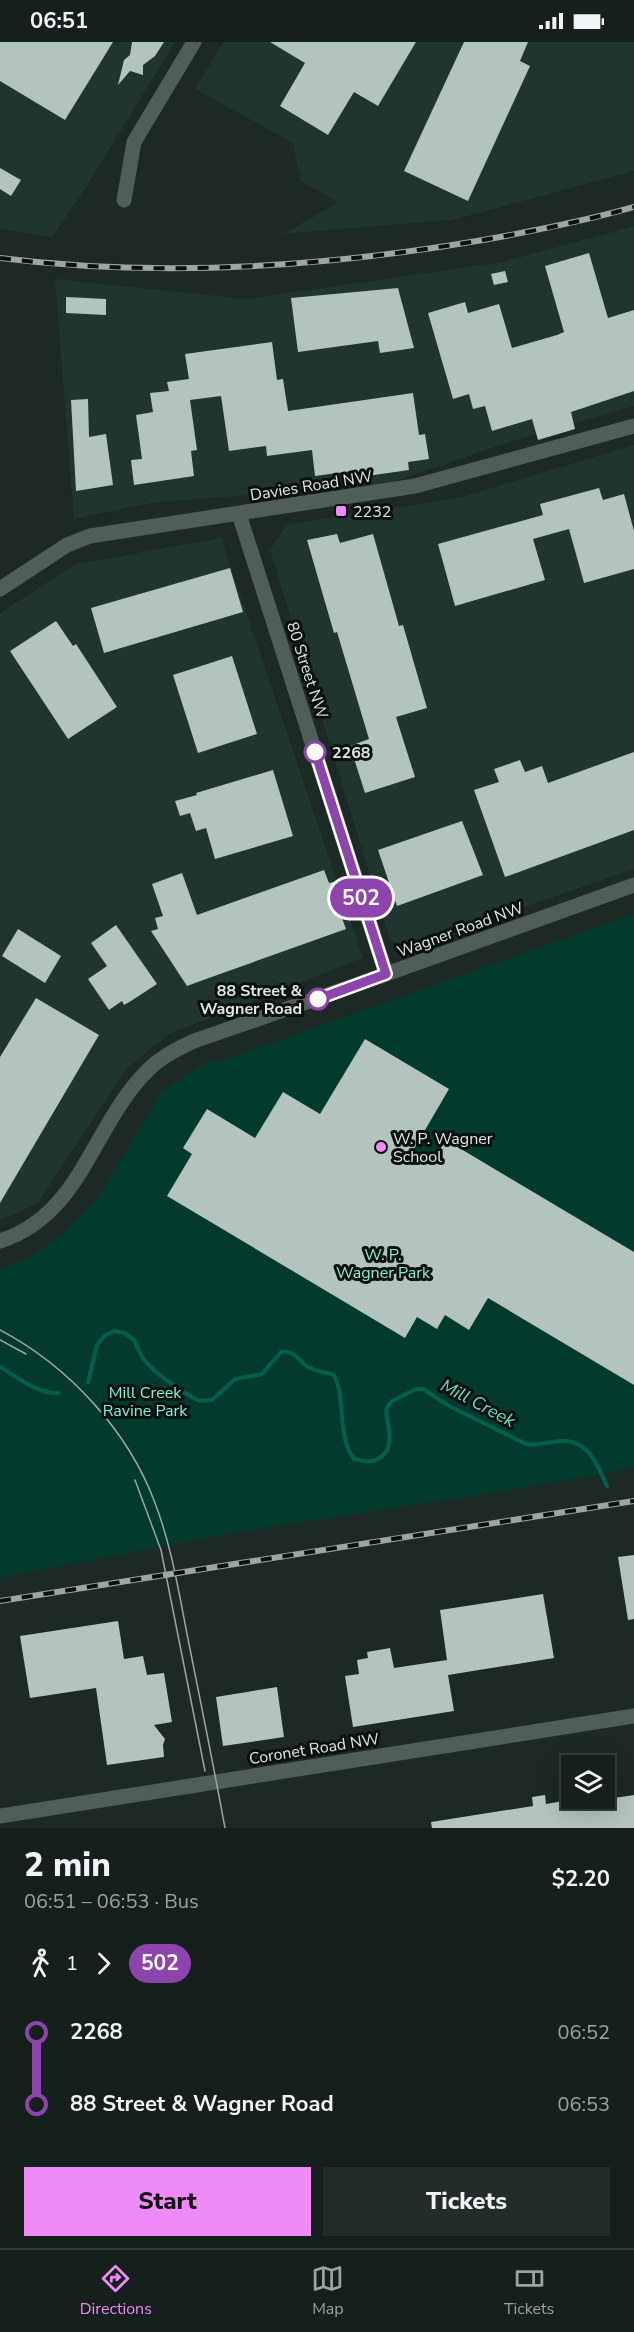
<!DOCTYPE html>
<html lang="en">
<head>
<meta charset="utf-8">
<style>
  body { margin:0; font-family:"Nunito Sans",sans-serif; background:#222c29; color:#f1f3f6; height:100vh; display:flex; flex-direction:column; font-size:22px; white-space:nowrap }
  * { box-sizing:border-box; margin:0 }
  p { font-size:20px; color:#9da2a3 }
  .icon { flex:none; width:33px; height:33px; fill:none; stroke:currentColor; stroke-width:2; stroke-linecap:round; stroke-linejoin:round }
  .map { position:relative; height:1786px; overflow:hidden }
  .side { display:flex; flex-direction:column; background:#151f1c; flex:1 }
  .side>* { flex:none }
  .badge { padding:0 12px; border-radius:20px; font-size:21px; line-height:39px }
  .tools { position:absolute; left:561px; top:1713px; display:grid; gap:12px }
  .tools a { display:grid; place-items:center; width:54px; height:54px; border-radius:0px; background:#151f1c; box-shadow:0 6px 24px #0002,0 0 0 2px #343d3b; font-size:30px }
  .map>.badge { position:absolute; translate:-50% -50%; box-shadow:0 0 0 3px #fff }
  .legs { display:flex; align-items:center; gap:9px; height:66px; padding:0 24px; font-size:20px }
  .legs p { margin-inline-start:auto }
  .headline { display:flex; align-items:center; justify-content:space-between; height:102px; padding:0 24px }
  h1 { font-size:33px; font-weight:800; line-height:45px }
  .cta { display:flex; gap:12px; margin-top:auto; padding:12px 24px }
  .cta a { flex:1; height:69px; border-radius:0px; background:#ee8bf8; color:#111; font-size:24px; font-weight:800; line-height:69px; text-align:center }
  .cta a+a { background:#222c29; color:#f1f3f6 }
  ul { padding:0 24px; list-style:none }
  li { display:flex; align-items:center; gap:21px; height:72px; font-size:22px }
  li i { display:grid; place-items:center; width:9px; height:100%; margin:0 8px; background:currentColor }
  li i::after { content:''; width:15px; height:15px; margin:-8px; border:4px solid; border-radius:50%; background:#151f1c }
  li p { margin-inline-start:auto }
  li:first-child i { background:linear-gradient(#0000 50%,currentColor 0) }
  li:last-child i { background:linear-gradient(currentColor 50%,#0000 0) }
  .status { display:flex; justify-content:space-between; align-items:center; height:42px; padding:0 30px; background:#151f1c; direction:ltr }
  .status svg { height:16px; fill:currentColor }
  .menu { display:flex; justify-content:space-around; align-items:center; height:84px; border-top:2px solid #343d3b; background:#151f1c; font-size:16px; color:#9da2a3 }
  .menu a { display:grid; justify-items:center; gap:3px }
  .menu .active { color:#ee8bf8 }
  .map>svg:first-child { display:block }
  .built { fill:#20352f }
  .green { fill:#023a2e }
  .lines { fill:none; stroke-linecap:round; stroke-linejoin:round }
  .stream { stroke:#025f4d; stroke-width:4 }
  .building { fill:#b3c3be }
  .minor { stroke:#505e59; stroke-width:15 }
  .tram { stroke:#9ca6a2; stroke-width:1.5 }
  .rail-casing { stroke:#9ca6a2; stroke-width:6 }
  .rail { stroke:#0a100e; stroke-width:4; stroke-dasharray:11; stroke-linecap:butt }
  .line-1-casing { stroke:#fff; stroke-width:14 }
  .line-1 { stroke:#8e44ad; stroke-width:9 }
  .poi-dot { fill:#ee8bf8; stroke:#0a100e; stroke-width:2 }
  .stop-1-dot { fill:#fff; stroke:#8e44ad; stroke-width:3 }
  .labels { text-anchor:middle; stroke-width:6; stroke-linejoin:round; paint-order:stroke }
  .street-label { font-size:16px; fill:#e0e8e5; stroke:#0a100e }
  .poi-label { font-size:16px; fill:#e0e8e5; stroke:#0a100e; text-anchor:start }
  .stop-label { font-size:16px; font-weight:bold; fill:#e0e8e5; stroke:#0a100e; text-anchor:start }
  .park-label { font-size:16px; fill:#83f2d4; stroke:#0a100e }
  .water-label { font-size:18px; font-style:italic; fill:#6adabd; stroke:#0a100e }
</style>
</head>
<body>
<div class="status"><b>06:51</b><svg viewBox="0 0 49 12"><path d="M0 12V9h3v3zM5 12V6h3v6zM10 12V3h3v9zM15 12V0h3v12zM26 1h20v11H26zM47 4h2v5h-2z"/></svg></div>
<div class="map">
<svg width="634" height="1786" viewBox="0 0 634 1786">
  <rect width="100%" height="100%" fill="#1c2925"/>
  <path class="built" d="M0 0H175L85 147 52 195 0 187Z
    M223 0H634V129L452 178 284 192 338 160 301 139 293 101 195 47Z
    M634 184V364L506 401 387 442 151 461 74 477 55 237 245 257 502 220Z
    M634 403V827L407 906 390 898 270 508 287 482 462 455Z
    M221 496 363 916 169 992 127 1026 37 1162 0 1178V571L76 522Z"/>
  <path class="green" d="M634 872V1426L498 1450 230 1491 0 1536V1227L30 1215 62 1193 95 1160 162 1049 205 1021 218 1020Z"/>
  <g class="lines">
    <path class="stream" d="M0 1325C19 1336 36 1351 58 1351
      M88 1340 97 1303 104 1294 114 1289 124 1291 134 1298 143 1317 156 1330 178 1347 199 1359 212 1358 235 1337 262 1332 281 1310C297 1308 298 1320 310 1326 318 1330 326 1330 334 1333 347 1360 336 1393 354 1417 363 1419 370 1421 378 1417 397 1407 387 1383 386 1367L392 1359 416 1347H423L449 1364 526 1402C539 1404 550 1399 563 1399 589 1398 598 1425 607 1444"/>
  </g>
  <path class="building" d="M0 0H113L65 78 0 39Z
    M132 0H164L155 14 143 23V33L130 29 118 43 124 18 130 13Z
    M270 0H416L378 64 354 50 328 93 280 64 305 21Z
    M464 0H528L520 19 530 24 468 159 404 129Z
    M0 126 21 138 11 154 0 147Z
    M589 211 608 276 634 268V349L571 370 575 387 538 398 532 377 492 389 485 364 473 367 469 352 453 357 428 271 465 260 468 271 499 262 512 306 557 293 564 290 545 224Z
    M505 229 508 240 494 243 491 232Z
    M398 246 414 306 380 311 378 299 298 310 291 256Z
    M66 255 106 257V273L66 271Z
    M272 300 277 338 283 337 288 369 413 351 419 393 425 392 429 417 408 420 409 428 353 436 352 429 315 434 312 408 267 414 266 404 229 409 221 354 190 358 197 408 191 409 194 434 134 443 131 418 142 417 136 373 153 370 150 351 169 349 167 340 189 337 185 312Z
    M88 357 89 395 106 392 113 443 76 449 71 358Z
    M599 446 603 458 624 452 634 489V527L584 541 569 487 533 497 545 538 455 564 438 502 543 473 540 462Z
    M337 492 340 501 373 492 399 584 403 583 427 666 396 675 415 735 365 751 350 704 369 697 337 590 334 591 307 498Z
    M230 526 243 570 104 611 91 566Z
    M56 579 73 604 76 602 117 665 68 697 10 609Z
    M232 614 257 692 198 711 173 633Z
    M634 710V788L505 835 474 748 499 740 494 727 520 718 525 730 542 724 548 741Z
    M273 728 293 794 215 817 206 786 196 789 190 771 180 774 175 759 197 753 196 751Z
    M462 779 483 833 397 864 378 808Z
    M324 828 329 841 333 840 339 856 335 857 346 887 206 937 187 944 151 889 158 887 155 876 163 874 152 842 182 831 197 873Z
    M116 883 157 942 131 959 124 963 122 959 109 968 88 937 107 924 91 901Z
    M18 887 61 914 45 941 2 914Z
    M36 956 99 993 0 1161V1015Z
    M365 997 449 1047 411 1112 430 1123 446 1098 634 1210V1343L488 1256 469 1288 445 1273 437 1287 417 1275 405 1296 167 1154 192 1112 183 1106 207 1067 255 1096 283 1050 320 1072Z
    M634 1513V1577L628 1578 618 1515Z
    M543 1552 554 1616 448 1633 454 1669 353 1685 345 1634 359 1632 357 1618 368 1616 367 1610 390 1606 394 1626 447 1618 440 1568Z
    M118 1579 124 1617 143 1614 147 1633 164 1631 172 1680 154 1683 165 1697 163 1703 164 1715 107 1723 96 1646 30 1656 20 1594Z
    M277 1645 284 1695 223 1704 216 1655Z
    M545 1753 546 1762 581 1756H587L588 1760 634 1753V1786H432L431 1780 533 1764 532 1755Z"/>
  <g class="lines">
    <path class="minor" d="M124 158 134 100 194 0
      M239 472 386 932
      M0 547 67 503 90 494 415 444 634 384
      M0 1199C82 1173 92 1083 148 1028 161 1015 177 1007 194 999L353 944 634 843
      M0 1774 634 1674"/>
    <path class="tram" d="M0 1288C68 1324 128 1388 155 1461 173 1508 180 1558 190 1607 202 1667 214 1726 225 1786
      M0 1298 26 1312
      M135 1438 161 1508 205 1729"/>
    <defs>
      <path id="rail" d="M0 216C160 236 325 225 483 198 534 189 585 179 634 165
        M0 1559 634 1459"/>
    </defs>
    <use href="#rail" class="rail-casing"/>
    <use href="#rail" class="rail"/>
  </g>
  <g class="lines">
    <defs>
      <path id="line-1" d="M315 710 386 932 318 957"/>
    </defs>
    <use href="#line-1" class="line-1-casing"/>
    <use href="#line-1" class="line-1"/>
  </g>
  <g class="poi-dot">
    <rect x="335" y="463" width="12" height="12" rx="3"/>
    <circle cx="381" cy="1105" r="6"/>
  </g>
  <g class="stop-1-dot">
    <circle cx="315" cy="710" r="10"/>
    <circle cx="318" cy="957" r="10"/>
  </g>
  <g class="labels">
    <g class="street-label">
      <text transform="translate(311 443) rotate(-9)" y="6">Davies Road NW</text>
      <text transform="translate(308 628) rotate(72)" y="6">80 Street NW</text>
      <text transform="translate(460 887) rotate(-20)" y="6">Wagner Road NW</text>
      <text transform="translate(314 1706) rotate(-9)" y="6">Coronet Road NW</text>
    </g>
    <g class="poi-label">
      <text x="353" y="475">2232</text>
      <text x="393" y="1102">W. P. Wagner<tspan x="393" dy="18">School</tspan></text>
    </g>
    <g class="stop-label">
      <text x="332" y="716">2268</text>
      <text x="302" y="954" text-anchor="end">88 Street &amp;<tspan x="302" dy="18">Wagner Road</tspan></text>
    </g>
    <g class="park-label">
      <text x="383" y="1218">W. P.<tspan x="383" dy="18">Wagner Park</tspan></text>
      <text x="145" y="1356">Mill Creek<tspan x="145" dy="18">Ravine Park</tspan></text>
    </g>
    <g class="water-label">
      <text transform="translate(478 1361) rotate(28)" y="6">Mill Creek</text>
    </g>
  </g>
</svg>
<div class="tools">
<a><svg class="icon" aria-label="layers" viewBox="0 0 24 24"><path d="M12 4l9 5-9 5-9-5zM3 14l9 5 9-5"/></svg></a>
</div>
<b class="badge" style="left:361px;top:856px;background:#8e44ad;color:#fff">502</b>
</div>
<section class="side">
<div class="headline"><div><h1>2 min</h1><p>06:51 – 06:53 · Bus</p></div><b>$2.20</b></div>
<div class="legs"><svg class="icon" aria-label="walk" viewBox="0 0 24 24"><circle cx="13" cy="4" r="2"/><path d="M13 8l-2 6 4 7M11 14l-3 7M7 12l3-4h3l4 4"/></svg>1<svg class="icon" aria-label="forward" viewBox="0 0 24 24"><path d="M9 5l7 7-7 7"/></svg><b class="badge" style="background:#8e44ad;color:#fff">502</b></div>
<ul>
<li><i style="color:#8e44ad"></i><b>2268</b><p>06:52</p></li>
<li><i style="color:#8e44ad"></i><b>88 Street &amp; Wagner Road</b><p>06:53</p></li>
</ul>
<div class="cta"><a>Start</a><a>Tickets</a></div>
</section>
<nav class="menu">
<a class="active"><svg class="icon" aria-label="directions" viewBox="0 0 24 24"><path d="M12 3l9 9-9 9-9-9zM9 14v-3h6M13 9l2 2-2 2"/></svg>Directions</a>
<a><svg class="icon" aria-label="map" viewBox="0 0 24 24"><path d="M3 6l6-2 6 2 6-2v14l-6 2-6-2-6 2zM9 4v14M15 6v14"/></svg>Map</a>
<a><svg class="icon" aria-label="tickets" viewBox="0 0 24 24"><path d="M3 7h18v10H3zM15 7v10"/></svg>Tickets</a>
</nav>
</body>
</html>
